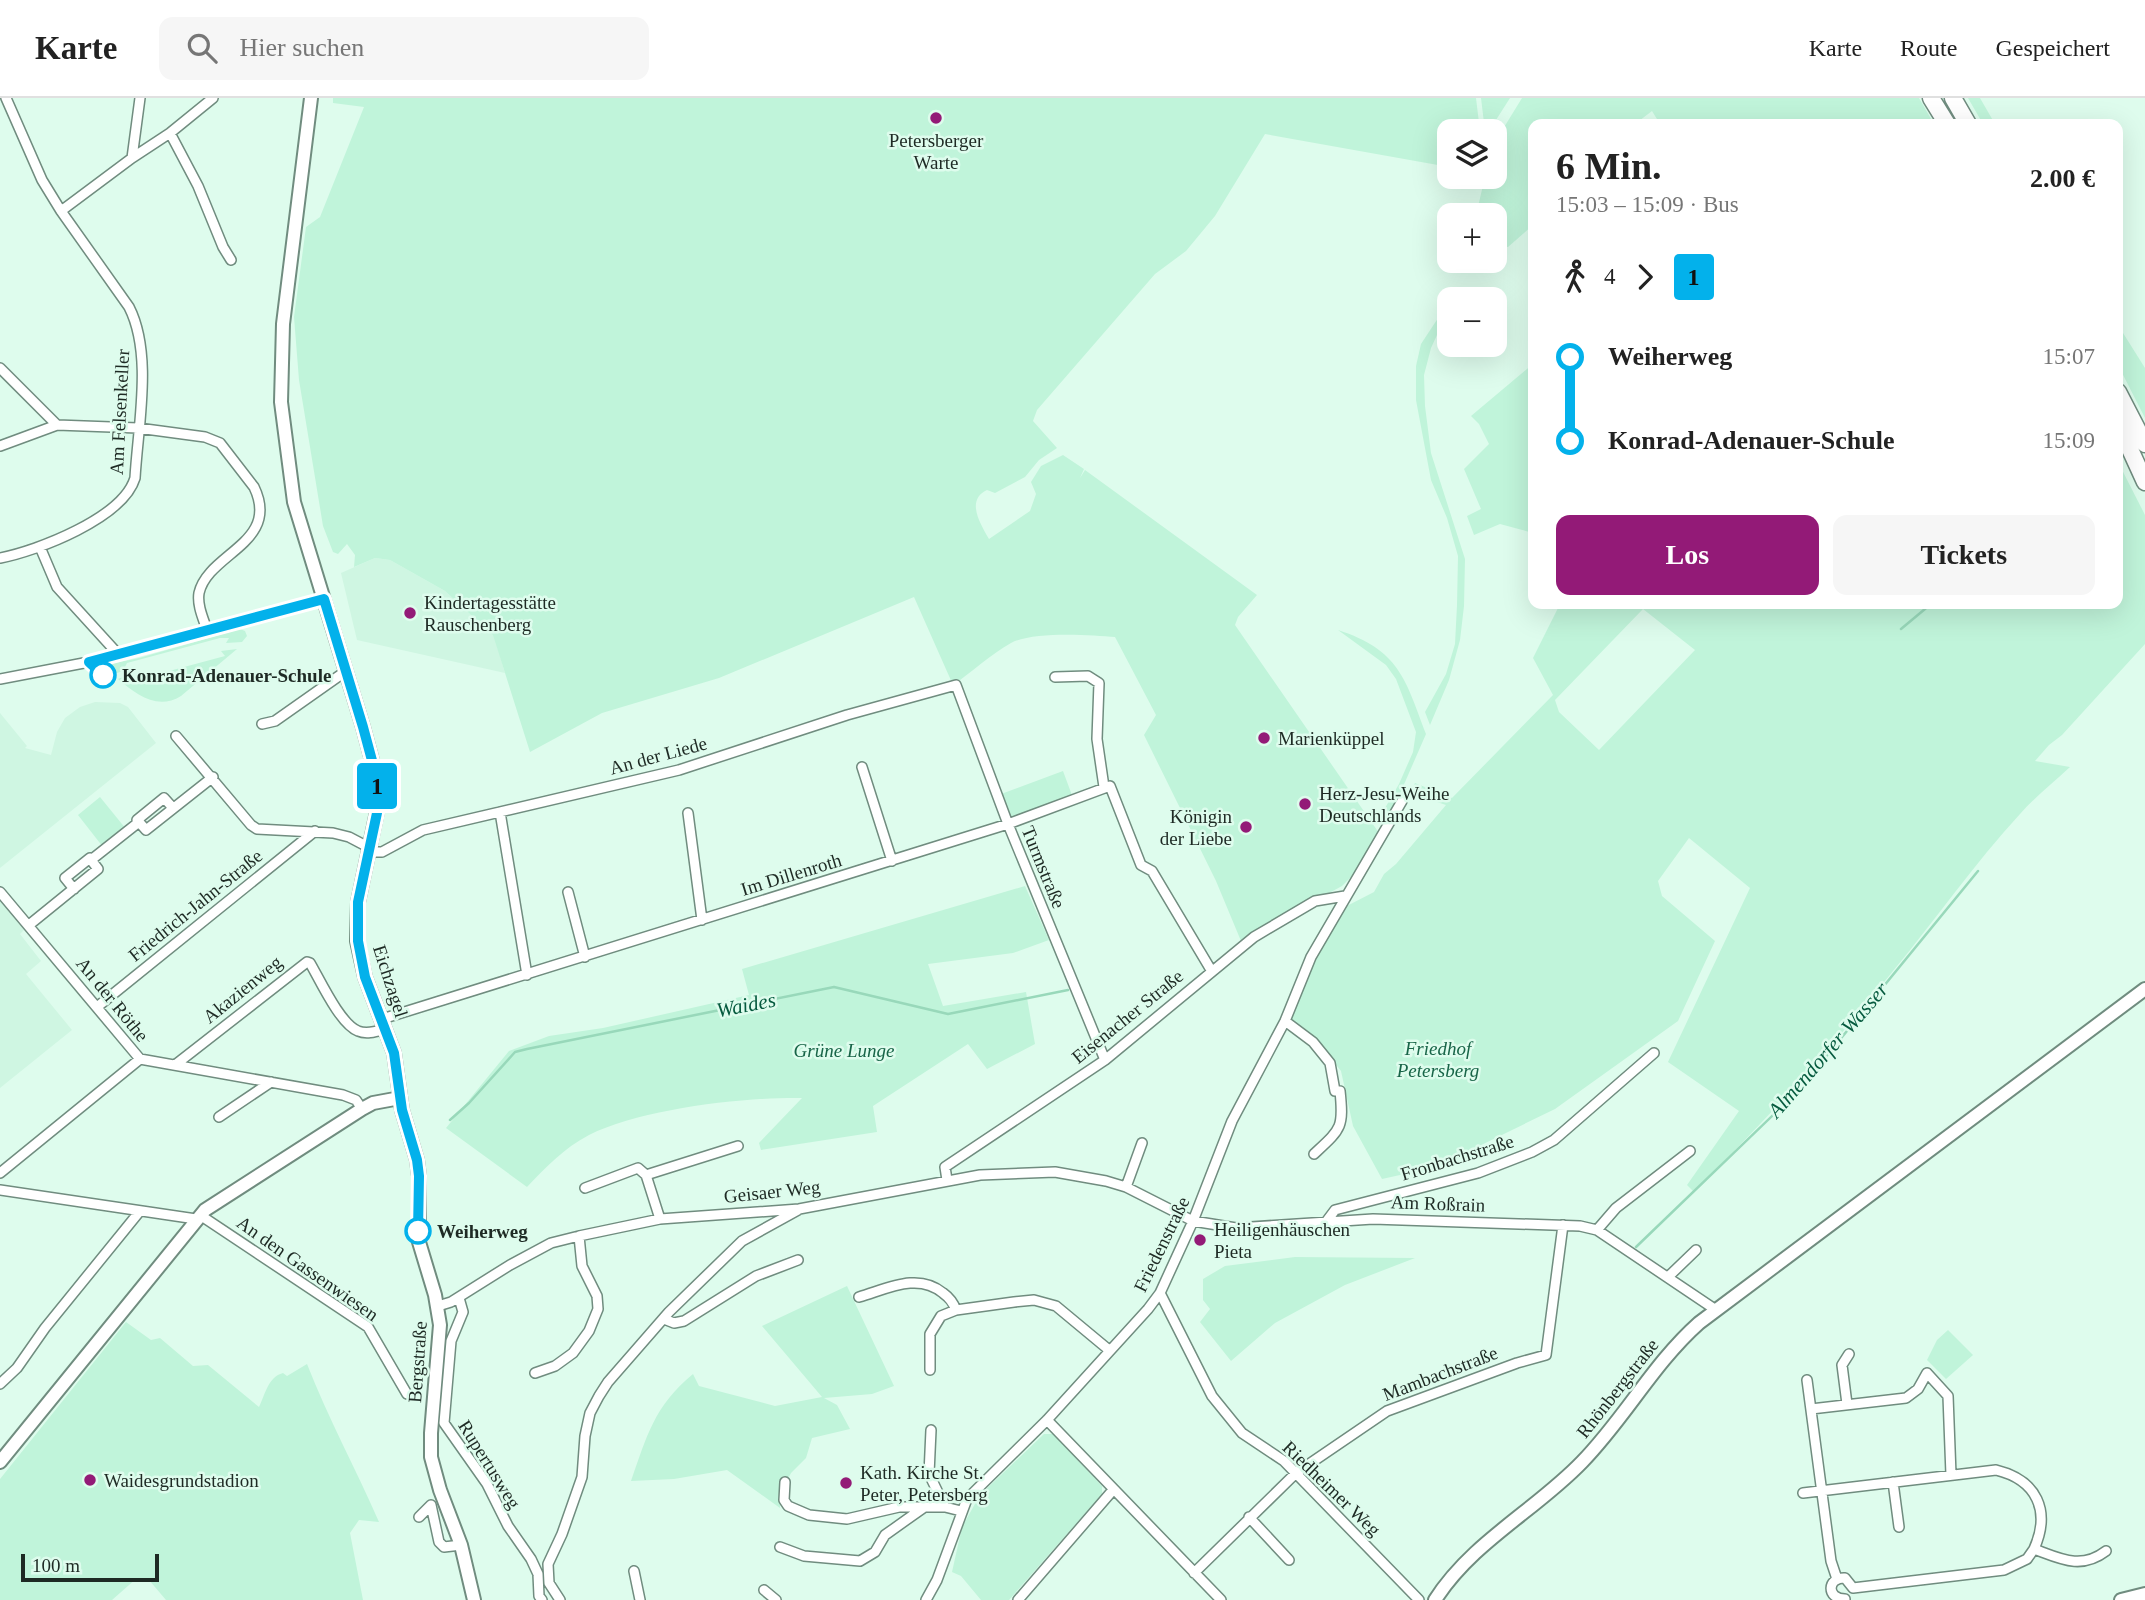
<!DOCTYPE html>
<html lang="de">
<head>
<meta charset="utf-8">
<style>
  body { margin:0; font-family:Georgia,serif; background:#f6f6f6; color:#222; height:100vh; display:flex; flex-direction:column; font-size:26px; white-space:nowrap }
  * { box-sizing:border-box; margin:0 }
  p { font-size:23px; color:#767676 }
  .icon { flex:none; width:38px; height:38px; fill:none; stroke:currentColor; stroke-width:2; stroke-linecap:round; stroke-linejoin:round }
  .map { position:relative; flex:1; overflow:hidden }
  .sheet { position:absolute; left:1528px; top:21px; width:595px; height:490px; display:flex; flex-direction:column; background:#fff; border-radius:14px; box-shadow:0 7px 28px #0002 }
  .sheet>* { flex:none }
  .badge { padding:0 14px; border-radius:5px; font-size:24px; line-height:46px }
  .buttons { position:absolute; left:1437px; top:21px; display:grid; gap:14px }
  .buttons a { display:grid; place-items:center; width:70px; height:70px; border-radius:14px; background:#fff; box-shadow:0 7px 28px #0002; font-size:35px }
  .scale { position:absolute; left:21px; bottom:18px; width:138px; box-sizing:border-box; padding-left:7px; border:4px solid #1e2a24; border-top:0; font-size:19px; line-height:24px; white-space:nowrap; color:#1e2a24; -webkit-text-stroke:5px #defced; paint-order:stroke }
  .map>.badge { position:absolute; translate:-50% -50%; box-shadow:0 0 0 4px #fff }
  .legs { display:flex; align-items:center; gap:10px; height:77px; padding:0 28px; font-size:23px }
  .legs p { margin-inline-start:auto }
  .summary { display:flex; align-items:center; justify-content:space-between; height:119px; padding:0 28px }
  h1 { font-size:38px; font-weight:800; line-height:52px }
  .cta { display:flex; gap:14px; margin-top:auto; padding:14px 28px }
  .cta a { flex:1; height:80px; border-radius:14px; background:#931a77; color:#fff; font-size:28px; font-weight:800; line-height:80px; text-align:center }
  .cta a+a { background:#f6f6f6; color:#222 }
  ul { padding:0 28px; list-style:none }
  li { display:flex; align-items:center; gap:24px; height:84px; font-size:26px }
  li i { display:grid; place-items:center; width:10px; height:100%; margin:0 9px; background:currentColor }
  li i::after { content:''; width:18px; height:18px; margin:-9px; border:5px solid; border-radius:50%; background:#fff }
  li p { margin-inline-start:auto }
  li:first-child i { background:linear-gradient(#0000 50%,currentColor 0) }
  li:last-child i { background:linear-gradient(currentColor 50%,#0000 0) }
  header { display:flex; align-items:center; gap:42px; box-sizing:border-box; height:98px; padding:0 35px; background:#fff; border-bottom:2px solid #e0e0e0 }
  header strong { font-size:33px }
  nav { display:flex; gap:38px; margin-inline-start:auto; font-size:24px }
  .search { width:490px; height:63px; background:#f6f6f6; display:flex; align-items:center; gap:18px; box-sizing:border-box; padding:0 24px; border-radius:14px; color:#767676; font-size:26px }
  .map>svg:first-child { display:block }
  .built { fill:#cff6e2 }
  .green { fill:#c0f4da; fill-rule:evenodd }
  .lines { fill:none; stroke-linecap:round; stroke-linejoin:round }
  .stream { stroke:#98d8ba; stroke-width:2.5 }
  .street-casing { stroke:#708c7f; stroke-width:12 }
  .secondary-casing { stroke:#708c7f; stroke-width:16 }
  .highway-casing { stroke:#708c7f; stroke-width:19 }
  .street { stroke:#fff; stroke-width:9 }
  .secondary { stroke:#fff; stroke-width:12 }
  .highway { stroke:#fff; stroke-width:16 }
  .line-1-casing { stroke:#fff; stroke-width:16 }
  .line-1 { stroke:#03b1eb; stroke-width:10 }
  .poi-dot { fill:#931a77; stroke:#defced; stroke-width:2.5 }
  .stop-1-dot { fill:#fff; stroke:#03b1eb; stroke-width:3.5 }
  .labels { text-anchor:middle; stroke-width:5; stroke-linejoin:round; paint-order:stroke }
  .poi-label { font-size:19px; fill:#1e2a24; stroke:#defced; text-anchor:start }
  .street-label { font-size:19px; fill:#1e2a24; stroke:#defced }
  .stop-label { font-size:19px; font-weight:bold; fill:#1e2a24; stroke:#defced; text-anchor:start }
  .park-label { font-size:19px; font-style:italic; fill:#186548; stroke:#defced }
  .water-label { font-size:21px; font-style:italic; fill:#065b3f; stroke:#defced }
</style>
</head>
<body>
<header>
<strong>Karte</strong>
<div class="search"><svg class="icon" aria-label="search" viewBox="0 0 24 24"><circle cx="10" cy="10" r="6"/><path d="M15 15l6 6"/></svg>Hier suchen</div>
<nav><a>Karte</a><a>Route</a><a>Gespeichert</a></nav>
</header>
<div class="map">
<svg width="2145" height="1502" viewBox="0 0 2145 1502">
  <rect width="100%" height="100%" fill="#defced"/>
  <path class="built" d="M375 460 390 462 445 493 494 537 505 575 357 542 341 475Z
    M95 604 120 605 128 609 156 645 0 770V615L27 648 25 650 51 657 57 634 65 620 80 609Z
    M0 802 24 832 20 836 41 863 26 876 72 932 0 990Z"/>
  <path class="green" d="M333 0H1476L1480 33H1449V69L1265 36 1215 118 1186 153 1155 176 1037 312 1033 323 1057 350 1039 362 1025 379 995 395 987 392C965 402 981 427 989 441L1030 413 1036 396 1031 384 1041 368 1063 357 1084 371 1080 380 1085 372 1257 497 1238 519 1235 527 1379 735 1352 778 1342 788 1241 843 1216 783 1144 637 1156 617 1115 539C1091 537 1033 533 1011 545 991 556 972 574 953 587L914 499 719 580 602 615 530 654 493 537 445 493 390 462 375 460 354 469 355 457 347 446 338 456 333 454 323 428 299 282 294 219 306 129 320 119 364 9 333 5Z
    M1481 0H1510L1489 33H1485Z
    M1522 0H1919L1934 26H1660L1652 13 1635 26H1533V127L1508 149 1501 148 1495 154 1494 117H1476L1485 79H1494L1495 44Z
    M1968 0H1980L1995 26H1983Z
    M1444 211 1448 213 1431 250 1424 277 1425 308 1431 355 1465 461 1464 508 1460 542 1449 582 1430 627 1425 614 1446 576 1455 546 1457 507 1458 458 1447 420 1431 382 1416 302V268L1421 246Z
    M2118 227 2145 270V320L2118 267Z
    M1533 266V435L1500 426 1474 437 1467 418 1481 411 1464 371 1489 346 1479 326 1471 318Z
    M2118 364 2145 417V546L2062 637 2049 647 2035 663 2070 669C2053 685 2035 699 2020 716 1974 766 1936 821 1893 873 1830 951 1766 1024 1693 1093L1687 1087 1739 1013 1668 964 1750 790 1689 740 1658 783 1662 798 1715 843 1678 923 1555 1011 1436 1069 1382 1081 1353 1028 1341 973 1314 939 1288 921 1313 860 1341 811 1374 794 1384 776 1396 766 1446 707 1410 695 1415 685 1452 700 1553 597 1533 560 1560 506H2118ZM1643 511 1695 552 1599 652 1559 614 1555 602Z
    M240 531 245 533 247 538 242 544 226 545 229 540H220L127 565 123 573 114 576 109 573 110 566 139 560Z
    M1338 532C1399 552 1405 580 1426 636L1395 707 1383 728 1378 722 1399 686 1413 654 1416 634 1396 581 1386 567Z
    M237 551 181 598C157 613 136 596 118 581L125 578 132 583 225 558 221 553Z
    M1063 673 1073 700 1012 724 1001 696Z
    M100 699 126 731 103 749 78 717Z
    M1025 788 1049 842 1013 855 928 866 943 908 1026 894 1035 946 987 971 968 946 873 1008 877 1034 761 1052 759 1045 802 1000C743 999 642 1011 589 1037 564 1050 546 1069 527 1089L446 1030 509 953 549 938 603 930 749 897 742 871Z
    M1295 1159 1415 1160 1345 1187 1275 1225 1231 1263 1200 1224 1210 1211 1203 1202V1181L1225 1168Z
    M847 1188 894 1288 872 1296 824 1300 837 1307 850 1331 812 1340 806 1360 791 1375 781 1394 780 1410 727 1372 674 1381 631 1383C647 1338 654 1308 693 1276L699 1288 775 1308 822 1299 762 1228Z
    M126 1224 151 1242 160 1240 193 1268 208 1267 259 1309C265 1297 268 1279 283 1275L287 1278 307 1266C328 1320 356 1371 379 1424L359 1422 350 1435 363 1502H166L149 1482 137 1480 112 1502H0V1381Z
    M1948 1232 1973 1257 1946 1281 1927 1262 1937 1242Z
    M1044 1336H1053L1102 1388V1396L1009 1502H981L961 1478 952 1474 962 1429 980 1397Z"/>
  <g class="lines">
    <path class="stream" d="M1901 531 1931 506
      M450 1022 469 1005 515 954 527 951 834 889 948 916 1068 892
      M1636 1149 1797 994 1978 773"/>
    <defs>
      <path id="street" d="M170 35 198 88 223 149 231 162
        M132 60 140 0
        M61 113 132 60 170 35 213 0
        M0 270 57 327
        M0 348 57 327 138 330 205 339 220 345 254 389C281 445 208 455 199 495 197 507 203 520 207 532
        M40 449 57 489 118 556
        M0 460C37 453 123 420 135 380 138 327 153 256 129 209L61 113 42 82 6 0
        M1055 579 1088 578 1099 585 1097 641 1104 689
        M0 581 89 564 324 501
        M262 626 275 623 346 573
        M176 638 251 727 257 731 333 735 349 739 370 750
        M862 669 892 763
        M500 714 527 877
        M688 715 702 822
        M139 724 137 722 164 700 173 710
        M369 754H382L423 732 679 672 847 617 956 587 1008 726 1105 962
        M74 791 65 780 90 760 91 762
        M0 794 140 961 343 997 356 1002 362 1011
        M568 794 585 859
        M29 827 98 771 91 762 139 724 146 732 213 679
        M97 909 315 733
        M382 921 1008 726 1110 688 1141 767 1152 773 1211 872
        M1285 923 1313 944 1330 965 1335 993H1340C1344 1030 1341 1031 1314 1056
        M175 967 307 864 310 865C320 882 340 926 358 933 367 937 378 933 386 931
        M219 1019 271 984
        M0 1075 140 961
        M646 1077 738 1048
        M947 1082 945 1069 1105 962 1254 839 1315 803 1345 798
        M1126 1089 1142 1045
        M585 1090 638 1070 646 1077 660 1121
        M0 1092 196 1121
        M200 1117 368 1229 407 1296
        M1326 1124 1335 1112 1478 1075 1532 1054 1554 1042 1654 955
        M1597 1132 1616 1110 1690 1053
        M1668 1179 1696 1152
        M1160 1195 1212 1298 1242 1335 1284 1363 1419 1502
        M859 1199C887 1191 918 1174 943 1195 950 1200 953 1204 956 1212
        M459 1200 463 1214 451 1243 444 1325 487 1386 508 1428 531 1461 538 1476 539 1498 542 1502
        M438 1208 451 1204 510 1167 551 1145 579 1138 660 1121 799 1111 980 1077 1055 1074 1106 1083 1126 1089 1193 1123 1236 1130 1373 1121 1580 1128 1597 1132 1716 1212
        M664 1221 674 1225 684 1223 756 1178 798 1162
        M930 1272V1236L941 1218 956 1212 1014 1204 1034 1202 1056 1208 1109 1252
        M535 1275 555 1268 573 1255 589 1233 598 1211 597 1198 582 1168 579 1138
        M1807 1282 1831 1463 1837 1481
        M0 1286 17 1270 45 1230 140 1113
        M1847 1306 1842 1267 1849 1256
        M1811 1311 1906 1300 1918 1291 1927 1275 1948 1298 1951 1377
        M1047 1322 1221 1502
        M931 1332 929 1376 945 1409
        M785 1384 784 1402 788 1408 809 1417 847 1421 899 1409H945L961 1413
        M1893 1384 1899 1429
        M1803 1395 1996 1372C2037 1382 2051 1413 2034 1451
        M419 1419 431 1407 439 1444 444 1449 461 1447
        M1249 1419 1289 1462
        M780 1449 804 1458 860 1463 875 1454 885 1437 923 1410
        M634 1473 640 1502
        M1194 1475 1296 1375 1387 1313 1517 1265 1546 1257 1563 1127
        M1853 1490 2004 1472 2027 1461 2034 1451C2061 1461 2081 1472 2106 1453
        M764 1492 776 1502
        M1845 1501C1826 1501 1827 1479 1845 1480L1853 1490
        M560 1502 549 1485 548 1466 562 1436 582 1379 585 1338 590 1315 599 1298 608 1284 669 1214 742 1143 798 1112
        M926 1502 937 1482 967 1401 1047 1322 1148 1211 1160 1195 1193 1123 1232 1023 1285 923 1311 859 1402 703
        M1018 1502 1113 1392"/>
      <path id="secondary" d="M311 0 283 226 281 304 294 404 363 629 377 681V714L358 804 357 843 365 879 394 955 402 1012 417 1062 419 1078V1144L435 1197 440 1227 431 1335V1359L440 1392 461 1447 474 1502
        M0 1364 205 1112 362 1011 373 1005 400 1000
        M1435 1502C1472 1444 1536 1412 1582 1364 1625 1320 1653 1266 1699 1225L2145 891
        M2121 1502 2145 1496"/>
      <path id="highway" d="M1931 0 1947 26
        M1953 0 1968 26
        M2118 294 2145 346
        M2118 325 2145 384"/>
    </defs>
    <use href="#street" class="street-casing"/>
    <use href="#secondary" class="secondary-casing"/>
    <use href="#highway" class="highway-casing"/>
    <use href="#street" class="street"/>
    <use href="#secondary" class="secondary"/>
    <use href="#highway" class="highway"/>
  </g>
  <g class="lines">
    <defs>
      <path id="line-1" d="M103 577 89 564 324 501 363 629 377 681V715L358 804V843L365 879 394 955 402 1012 417 1062 419 1078 418 1133"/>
    </defs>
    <use href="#line-1" class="line-1-casing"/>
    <use href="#line-1" class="line-1"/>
  </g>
  <g class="poi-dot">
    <circle cx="936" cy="20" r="7"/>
    <circle cx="410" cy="515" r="7"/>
    <circle cx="1264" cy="640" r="7"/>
    <circle cx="1305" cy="706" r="7"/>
    <circle cx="1246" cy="729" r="7"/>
    <circle cx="1200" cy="1142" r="7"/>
    <circle cx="90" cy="1382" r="7"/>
    <circle cx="846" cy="1385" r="7"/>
  </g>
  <g class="stop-1-dot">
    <circle cx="103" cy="577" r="12"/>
    <circle cx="418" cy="1133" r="12"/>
  </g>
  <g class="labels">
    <g class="poi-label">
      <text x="936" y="49" text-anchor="middle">Petersberger<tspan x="936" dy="22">Warte</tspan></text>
      <text x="424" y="511">Kindertagesstätte<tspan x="424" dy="22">Rauschenberg</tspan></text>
      <text x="1278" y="647">Marienküppel</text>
      <text x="1319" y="702">Herz-Jesu-Weihe<tspan x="1319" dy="22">Deutschlands</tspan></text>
      <text x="1232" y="725" text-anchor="end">Königin<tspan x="1232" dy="22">der Liebe</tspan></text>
      <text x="1214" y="1138">Heiligenhäuschen<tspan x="1214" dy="22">Pieta</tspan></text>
      <text x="860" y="1381">Kath. Kirche St.<tspan x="860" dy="22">Peter, Petersberg</tspan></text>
      <text x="104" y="1389">Waidesgrundstadion</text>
    </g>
    <g class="street-label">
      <text transform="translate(119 314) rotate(-87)" y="7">Am Felsenkeller</text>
      <text transform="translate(658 657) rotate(-15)" y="7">An der Liede</text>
      <text transform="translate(1044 769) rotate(68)" y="7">Turmstraße</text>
      <text transform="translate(791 776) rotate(-17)" y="7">Im Dillenroth</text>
      <text transform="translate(195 807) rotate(-39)" y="7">Friedrich-Jahn-Straße</text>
      <text transform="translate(391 883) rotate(72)" y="7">Eichzagel</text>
      <text transform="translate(242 891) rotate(-39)" y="7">Akazienweg</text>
      <text transform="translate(113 901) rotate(51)" y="7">An der Röthe</text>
      <text transform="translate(1127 918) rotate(-39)" y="7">Eisenacher Straße</text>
      <text transform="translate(1457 1059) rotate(-17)" y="7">Fronbachstraße</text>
      <text transform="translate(772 1093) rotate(-6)" y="7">Geisaer Weg</text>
      <text transform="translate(1438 1105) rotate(2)" y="7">Am Roßrain</text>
      <text transform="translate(1161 1146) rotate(-64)" y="7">Friedenstraße</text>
      <text transform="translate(308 1170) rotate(35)" y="7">An den Gassenwiesen</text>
      <text transform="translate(417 1264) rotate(-86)" y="7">Bergstraße</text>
      <text transform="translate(1440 1275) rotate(-21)" y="7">Mambachstraße</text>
      <text transform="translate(1617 1290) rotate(-52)" y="7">Rhönbergstraße</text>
      <text transform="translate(490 1366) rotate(58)" y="7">Rupertusweg</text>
      <text transform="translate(1332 1390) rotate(44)" y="7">Riedheimer Weg</text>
    </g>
    <g class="stop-label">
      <text x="122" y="584">Konrad-Adenauer-Schule</text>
      <text x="437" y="1140">Weiherweg</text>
    </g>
    <g class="park-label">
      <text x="1438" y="957">Friedhof<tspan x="1438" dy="22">Petersberg</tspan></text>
      <text x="844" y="959">Grüne Lunge</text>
    </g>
    <g class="water-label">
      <text transform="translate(746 907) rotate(-11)" y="7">Waides</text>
      <text transform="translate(1828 952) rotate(-49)" y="7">Almendorfer Wasser</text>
    </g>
  </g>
</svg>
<div class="buttons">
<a><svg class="icon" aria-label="layers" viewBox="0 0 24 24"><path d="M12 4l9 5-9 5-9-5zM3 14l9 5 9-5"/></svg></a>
<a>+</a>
<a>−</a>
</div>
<div class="scale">100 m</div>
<b class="badge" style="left:377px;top:688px;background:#03b1eb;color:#111">1</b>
<section class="sheet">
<div class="summary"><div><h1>6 Min.</h1><p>15:03 – 15:09 · Bus</p></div><b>2.00 €</b></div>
<div class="legs"><svg class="icon" aria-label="walk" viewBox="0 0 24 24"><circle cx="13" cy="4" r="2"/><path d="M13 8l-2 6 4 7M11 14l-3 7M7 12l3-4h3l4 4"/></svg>4<svg class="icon" aria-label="forward" viewBox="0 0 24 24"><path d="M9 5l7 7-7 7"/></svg><b class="badge" style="background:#03b1eb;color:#111">1</b></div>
<ul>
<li><i style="color:#03b1eb"></i><b>Weiherweg</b><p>15:07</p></li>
<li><i style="color:#03b1eb"></i><b>Konrad-Adenauer-Schule</b><p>15:09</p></li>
</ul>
<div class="cta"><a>Los</a><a>Tickets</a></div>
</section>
</div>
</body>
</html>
